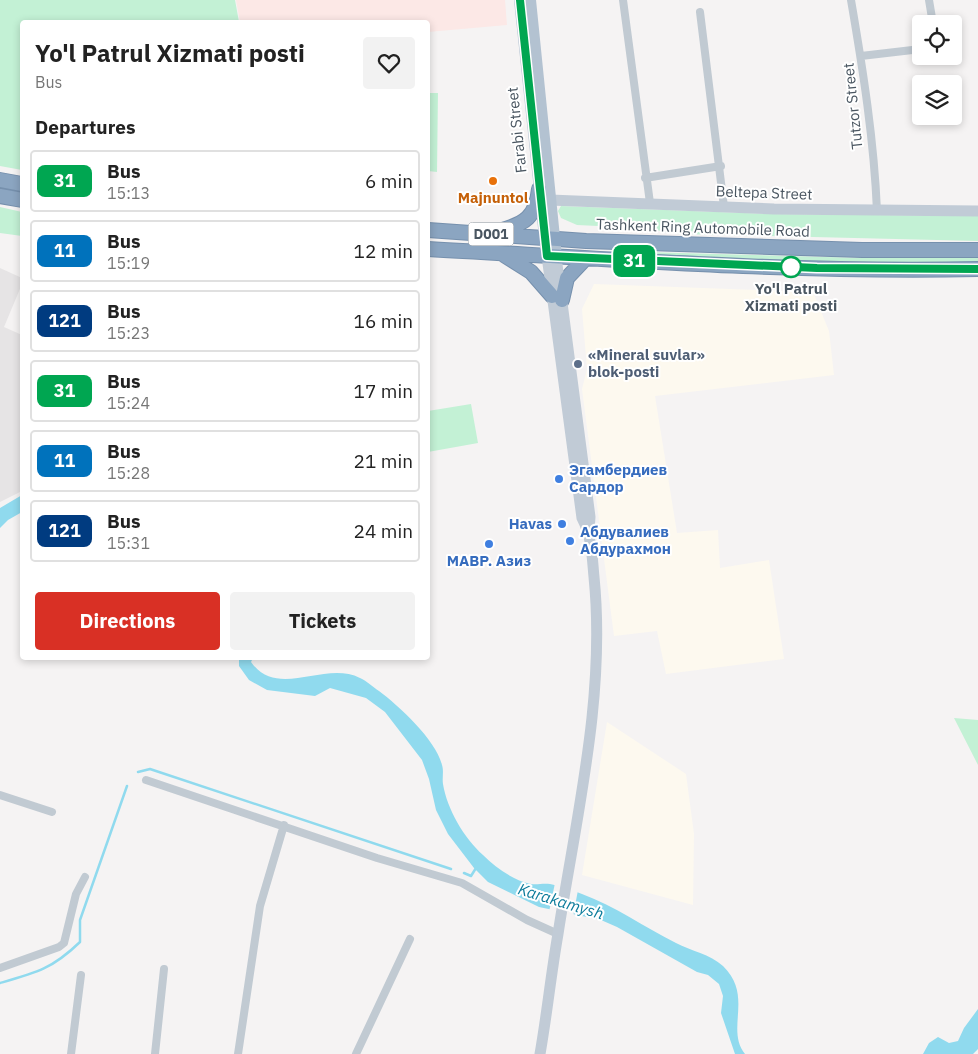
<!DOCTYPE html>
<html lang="en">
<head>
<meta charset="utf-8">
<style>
  body { margin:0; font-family:"IBM Plex Sans",sans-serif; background:#f2f2f2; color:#222; height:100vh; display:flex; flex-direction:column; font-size:19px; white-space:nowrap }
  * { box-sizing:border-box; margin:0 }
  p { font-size:16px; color:#767676 }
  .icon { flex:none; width:28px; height:28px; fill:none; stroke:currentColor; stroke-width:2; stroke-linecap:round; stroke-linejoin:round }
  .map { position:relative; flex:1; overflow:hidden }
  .drawer { position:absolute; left:20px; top:20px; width:410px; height:640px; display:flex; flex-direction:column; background:#fff; border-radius:5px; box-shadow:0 2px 8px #0003 }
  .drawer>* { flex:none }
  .badge { padding:0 10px; border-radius:8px; font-size:18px; line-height:32px }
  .tools { position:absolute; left:912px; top:15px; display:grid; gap:10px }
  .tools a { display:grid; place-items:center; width:50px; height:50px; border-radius:5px; background:#fff; box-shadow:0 2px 8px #0003; font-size:25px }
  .map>.badge { position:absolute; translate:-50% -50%; box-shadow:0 0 0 2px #fff }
  h2 { padding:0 15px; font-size:19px; line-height:45px }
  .round { display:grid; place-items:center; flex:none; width:52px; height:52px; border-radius:5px; background:#f2f2f2 }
  .summary { display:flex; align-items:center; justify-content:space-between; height:85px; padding:0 15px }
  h1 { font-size:24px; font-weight:700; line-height:38px }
  .primary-button { display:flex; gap:10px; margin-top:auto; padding:10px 15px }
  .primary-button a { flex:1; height:58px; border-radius:5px; background:#d93025; color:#fff; font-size:20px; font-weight:700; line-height:58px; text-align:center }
  .primary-button a+a { background:#f2f2f2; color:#222 }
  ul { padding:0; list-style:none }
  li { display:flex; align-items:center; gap:15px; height:62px; margin:0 10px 8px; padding:0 5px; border:2px solid #e0e0e0; border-radius:5px }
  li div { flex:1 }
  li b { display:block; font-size:19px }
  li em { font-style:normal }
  li .badge { min-width:55px; font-weight:700; text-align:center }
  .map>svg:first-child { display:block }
  .commercial { fill:#fdf9ef }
  .education { fill:#e6e4e5 }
  .medical { fill:#fce8e6 }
  .green { fill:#c3f1d5 }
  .water { fill:#90daee }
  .pier { fill:#f5f3f3 }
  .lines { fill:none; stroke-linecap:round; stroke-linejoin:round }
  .stream { stroke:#90daee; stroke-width:2.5 }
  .highway-casing { stroke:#7690ad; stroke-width:16 }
  .street { stroke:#c1cad2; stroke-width:8 }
  .secondary { stroke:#c1cbd6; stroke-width:11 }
  .primary { stroke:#b3c2d1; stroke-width:12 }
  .highway { stroke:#8ba5c1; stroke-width:14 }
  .line-casing { stroke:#fff; stroke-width:11 }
  .line { stroke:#00a651; stroke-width:8 }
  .food-dot { fill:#e8710a; stroke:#fff; stroke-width:2 }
  .stop-dot { fill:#fff; stroke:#00a651; stroke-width:2.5 }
  .service-dot { fill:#5c6f8a; stroke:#fff; stroke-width:2 }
  .shop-dot { fill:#3f7fe0; stroke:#fff; stroke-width:2 }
  .labels { text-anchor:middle; stroke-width:4; stroke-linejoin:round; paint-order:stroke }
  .shield { fill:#fff; stroke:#808990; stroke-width:1 }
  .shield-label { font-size:14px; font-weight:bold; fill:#4a5661 }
  .street-label { font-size:15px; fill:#4a5661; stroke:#fff }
  .food-label { font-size:15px; font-weight:bold; fill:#c56008; stroke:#fff }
  .stop-label { font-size:15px; font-weight:bold; fill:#4a5661; stroke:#fff }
  .service-label { font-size:15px; font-weight:bold; fill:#4e5e75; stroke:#fff; text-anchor:start }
  .shop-label { font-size:15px; font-weight:bold; fill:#366cbe; stroke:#fff; text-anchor:start }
  .water-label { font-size:16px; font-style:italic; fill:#0c7c9b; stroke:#fff }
</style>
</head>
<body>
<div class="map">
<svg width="978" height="1054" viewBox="0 0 978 1054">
  <rect width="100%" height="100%" fill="#f5f3f3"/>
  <path class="commercial" d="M594 284 813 292 829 331 834 375 655 396 677 533 718 530 720 568 769 560 784 659 666 674 657 631 614 636 582 389 587 369 582 309Z
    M607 722 686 774 694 834 693 905 582 875Z"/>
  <path class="education" d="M0 268 22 278V284L4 327 22 335V491L0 502Z"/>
  <path class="medical" d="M236 0H505L507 25 428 32V22H240Z"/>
  <path class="green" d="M0 0H235L239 22H22V170L0 166Z
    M428 93H438L437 172 428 171Z
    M561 206 771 214 978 216V241L683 234 640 228 577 225 561 218 558 211Z
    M0 207 22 212V236L0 233Z
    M562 250 644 254 645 252 862 258H978V263C839 264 701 258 562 250Z
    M471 404 478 443 428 452V411Z
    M954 718 978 720V765Z"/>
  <path class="water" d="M22 495V512L8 520 0 528V508Z
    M239 658H253L251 662C278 700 324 660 360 678 367 681 373 687 379 691 399 706 436 740 442 765 444 771 442 778 443 784 447 809 464 838 483 855 496 868 513 880 531 884 537 885 543 883 550 884 560 886 572 890 582 894 615 906 644 927 676 943 691 951 710 954 723 966 754 996 725 1029 745 1054H735L721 1013 723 996 719 984 708 975 697 972 617 927 601 920 539 907 488 882 474 868 448 834 436 810 429 779 422 760 385 712 366 698 330 688 315 696 267 690 249 680 239 666Z
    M978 1009V1049L973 1054H923L929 1043 938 1037 949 1043 958 1041 964 1028Z"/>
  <path class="pier" d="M555 883 578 890 573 917 549 912Z"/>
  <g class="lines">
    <path class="stream" d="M138 772 150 769 451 869
      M464 873 471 876 476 868
      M0 983C36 973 52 969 80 942V920L127 786"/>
    <defs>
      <path id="highway" d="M0 180 22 184
        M0 196 22 200
        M428 230 586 241 862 250H978
        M499 231C525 224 536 217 539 189
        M428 249C611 259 794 273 978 269
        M504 255 531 272 552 296
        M562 300 567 278 585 259"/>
    </defs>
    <use href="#highway" class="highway-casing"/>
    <path class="street" d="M623 0 650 203
      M851 0C863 70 874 140 877 211
      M929 0 933 24
      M700 12 724 207
      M861 56 921 49
      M645 178 721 166
      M146 780 377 858 462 883 527 920 558 934
      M0 795 52 812
      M0 968 59 947 64 943 76 894 85 877
      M71 1054 81 975
      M155 1054 164 969
      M238 1054 260 906 284 825
      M356 1054 410 939"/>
    <path class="secondary" d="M550 200 774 209 978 211
      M556 257 590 517 589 530
      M540 1054C547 1014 551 974 558 934 576 817 606 696 594 577 592 556 592 537 582 518L547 256"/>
    <path class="primary" d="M520 0 547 256
      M530 0 556 257"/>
    <use href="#highway" class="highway"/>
  </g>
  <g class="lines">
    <defs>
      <path id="line" d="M520 0 547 256 817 268 978 269"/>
    </defs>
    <use href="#line" class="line-casing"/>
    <use href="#line" class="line"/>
  </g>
  <circle class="food-dot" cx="493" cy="181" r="5"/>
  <circle class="stop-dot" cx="791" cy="267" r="10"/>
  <circle class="service-dot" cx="578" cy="364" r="5"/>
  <g class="shop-dot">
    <circle cx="559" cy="479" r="5"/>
    <circle cx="562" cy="524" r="5"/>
    <circle cx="570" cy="541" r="5"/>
    <circle cx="489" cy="544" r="5"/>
  </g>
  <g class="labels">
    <rect class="shield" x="468.5" y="222.5" width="45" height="23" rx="4"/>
    <g class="shield-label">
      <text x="491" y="239">D001</text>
    </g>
    <g class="street-label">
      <text transform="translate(853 106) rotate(-96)" y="5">Tutzor Street</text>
      <text transform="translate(517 130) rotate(-96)" y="5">Farabi Street</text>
      <text transform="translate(764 193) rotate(2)" y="5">Beltepa Street</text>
      <text transform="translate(703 228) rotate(2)" y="5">Tashkent Ring Automobile Road</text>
    </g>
    <g class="food-label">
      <text x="493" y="203">Majnuntol</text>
    </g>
    <g class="stop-label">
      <text x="791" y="294">Yo'l Patrul<tspan x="791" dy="17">Xizmati posti</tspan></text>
    </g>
    <g class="service-label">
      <text x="588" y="360">«Mineral suvlar»<tspan x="588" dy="17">blok-posti</tspan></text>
    </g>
    <g class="shop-label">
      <text x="569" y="475">Эгамбердиев<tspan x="569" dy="17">Сардор</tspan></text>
      <text x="552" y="529" text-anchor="end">Havas</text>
      <text x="580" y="537">Абдувалиев<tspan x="580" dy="17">Абдурахмон</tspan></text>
      <text x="489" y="566" text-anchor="middle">МАВР. Азиз</text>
    </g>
    <g class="water-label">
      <text transform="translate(561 901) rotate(17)" y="6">Karakamysh</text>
    </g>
  </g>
</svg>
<div class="tools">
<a><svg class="icon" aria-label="locate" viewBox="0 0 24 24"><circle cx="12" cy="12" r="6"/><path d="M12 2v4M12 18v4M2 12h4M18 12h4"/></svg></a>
<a><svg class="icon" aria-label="layers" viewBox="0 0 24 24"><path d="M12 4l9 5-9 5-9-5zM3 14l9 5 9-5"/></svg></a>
</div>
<b class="badge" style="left:634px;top:261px;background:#00a651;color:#fff">31</b>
<section class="drawer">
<div class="summary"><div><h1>Yo'l Patrul Xizmati posti</h1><p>Bus</p></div><a class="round"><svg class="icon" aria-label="heart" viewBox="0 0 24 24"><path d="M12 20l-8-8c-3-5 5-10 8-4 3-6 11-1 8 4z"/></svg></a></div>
<h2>Departures</h2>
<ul>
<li><span class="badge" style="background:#00a651;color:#fff">31</span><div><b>Bus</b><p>15:13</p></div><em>6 min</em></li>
<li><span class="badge" style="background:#0072bc;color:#fff">11</span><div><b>Bus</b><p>15:19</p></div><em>12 min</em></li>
<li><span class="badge" style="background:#003b80;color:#fff">121</span><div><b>Bus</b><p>15:23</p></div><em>16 min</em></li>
<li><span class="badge" style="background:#00a651;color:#fff">31</span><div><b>Bus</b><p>15:24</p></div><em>17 min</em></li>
<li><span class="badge" style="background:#0072bc;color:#fff">11</span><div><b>Bus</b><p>15:28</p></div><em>21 min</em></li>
<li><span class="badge" style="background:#003b80;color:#fff">121</span><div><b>Bus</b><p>15:31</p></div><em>24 min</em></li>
</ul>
<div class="primary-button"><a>Directions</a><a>Tickets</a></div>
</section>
</div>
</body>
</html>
